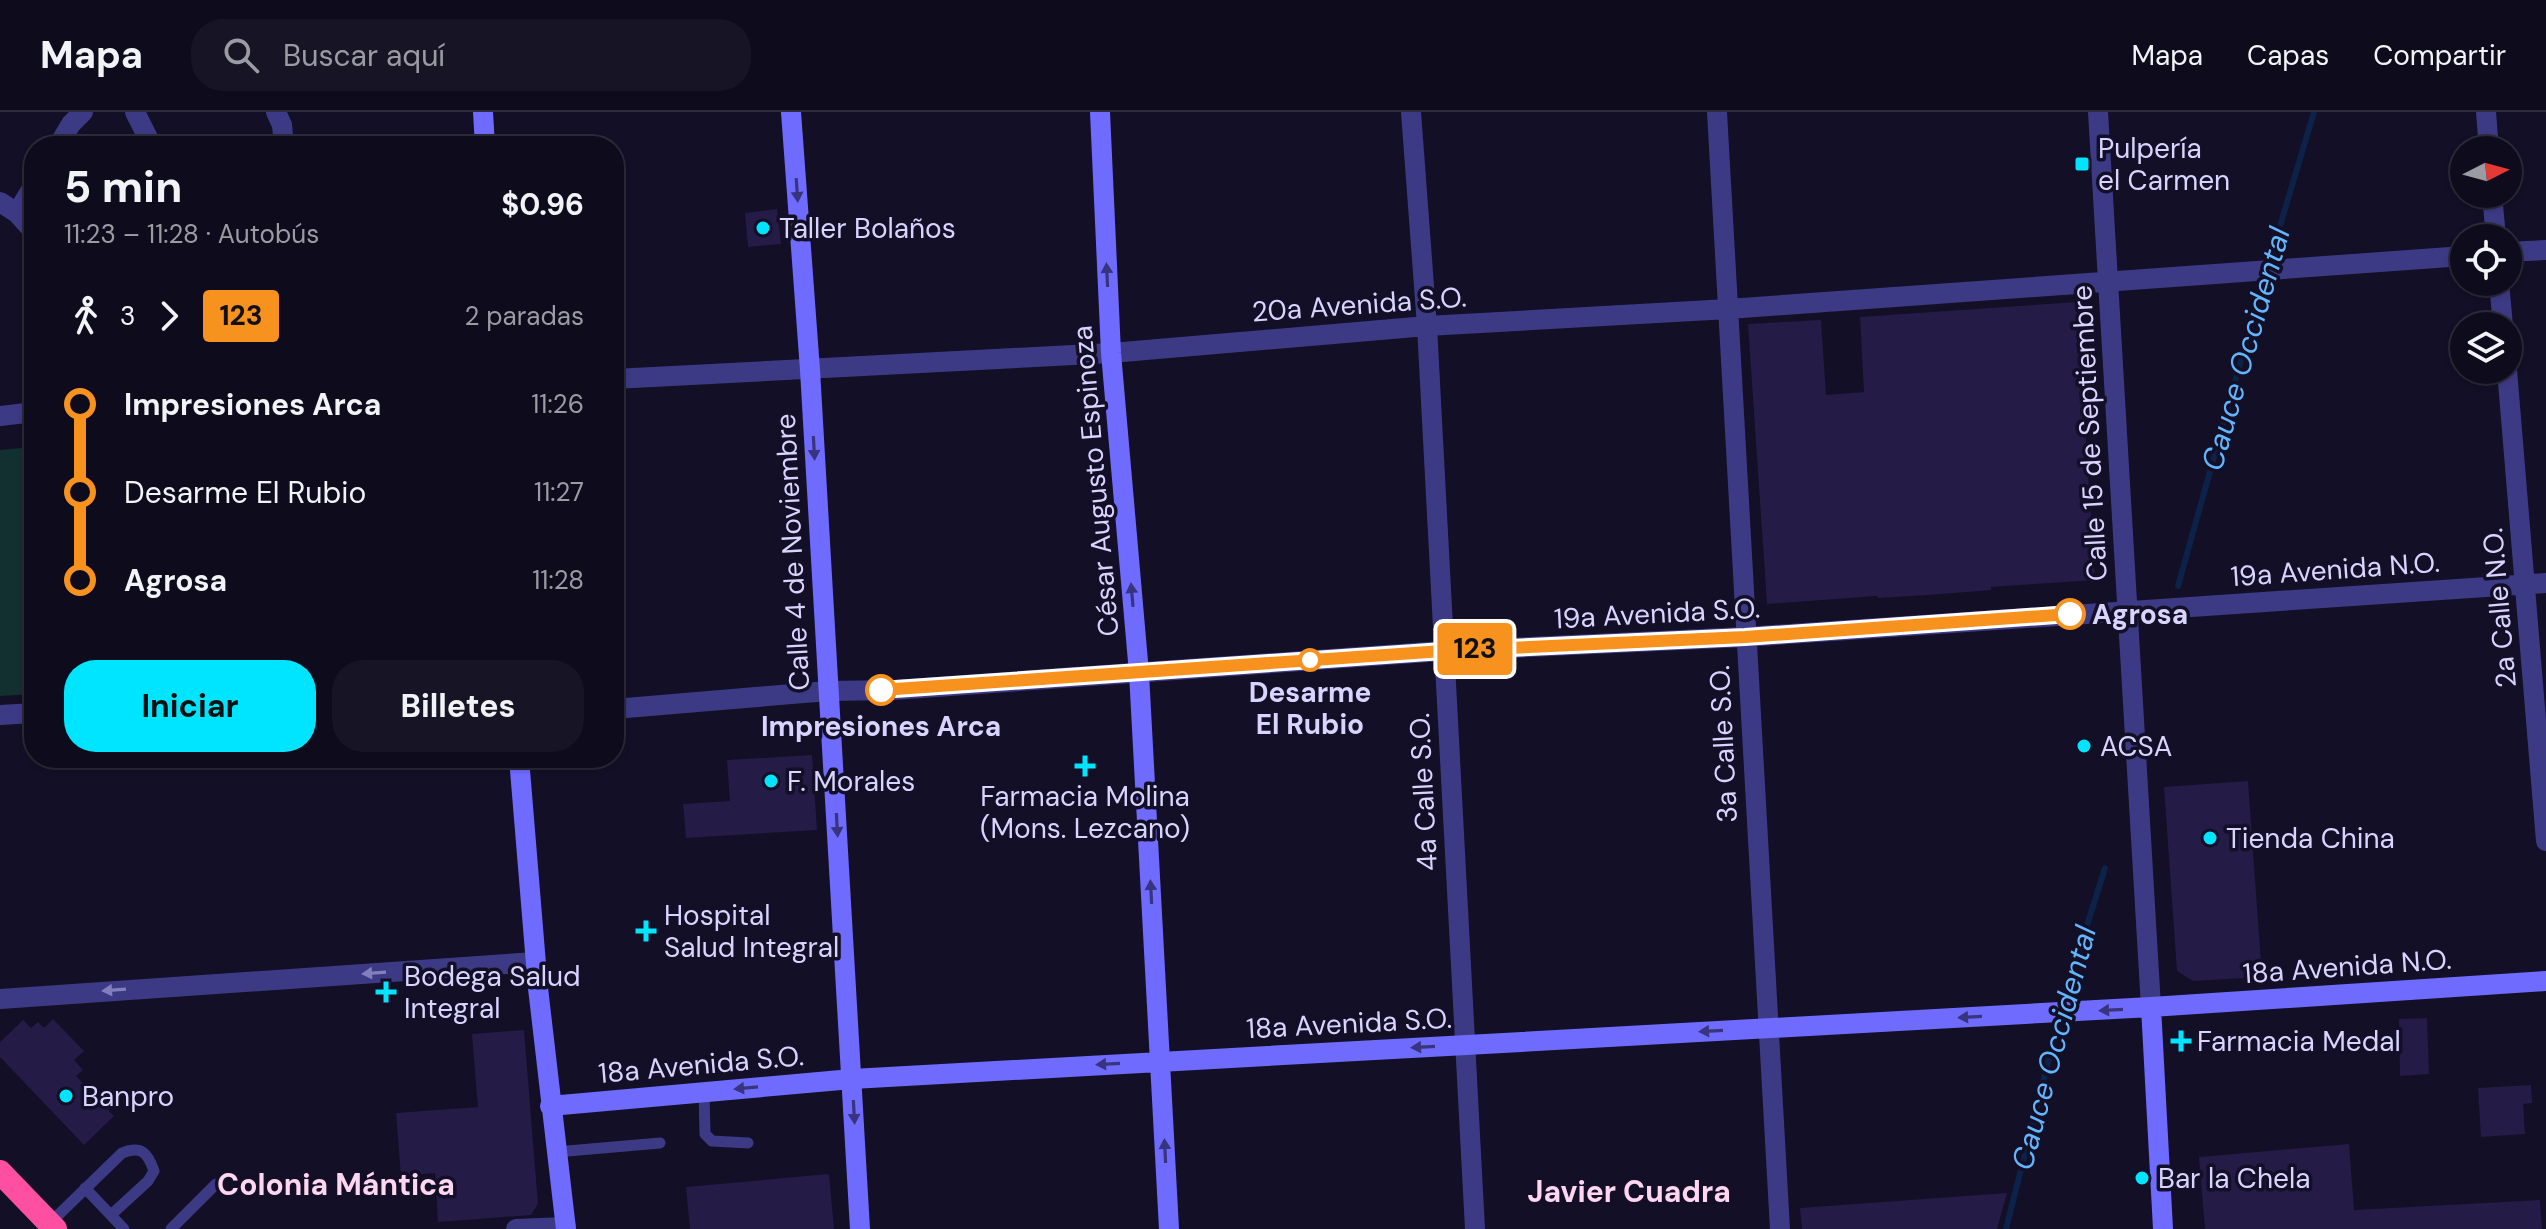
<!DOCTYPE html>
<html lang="es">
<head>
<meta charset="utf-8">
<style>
  body { margin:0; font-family:"DM Sans",sans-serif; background:#171425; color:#f1f3f6; height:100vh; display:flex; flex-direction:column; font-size:30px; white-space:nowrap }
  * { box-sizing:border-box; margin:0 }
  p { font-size:26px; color:#9b9ba3 }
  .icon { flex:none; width:44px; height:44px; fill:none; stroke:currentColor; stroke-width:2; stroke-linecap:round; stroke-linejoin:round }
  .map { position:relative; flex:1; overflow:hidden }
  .drawer { position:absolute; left:24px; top:24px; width:600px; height:632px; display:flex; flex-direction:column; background:#0e0b1c; border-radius:32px; box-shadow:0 2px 6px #0004,0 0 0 2px #2e2b3b }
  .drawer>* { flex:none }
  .badge { padding:0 16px; border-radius:6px; font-size:28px; line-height:52px }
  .needle { width:52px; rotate:84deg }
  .fabs { position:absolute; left:2450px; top:24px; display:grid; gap:16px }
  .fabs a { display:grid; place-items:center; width:72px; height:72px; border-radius:50%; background:#0e0b1c; box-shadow:0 2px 6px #0004,0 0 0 2px #2e2b3b; font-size:40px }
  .map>.badge { position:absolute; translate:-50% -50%; box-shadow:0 0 0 4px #fff }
  .legs { display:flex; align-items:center; gap:12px; height:88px; padding:0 40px; font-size:26px }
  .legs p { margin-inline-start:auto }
  .head { display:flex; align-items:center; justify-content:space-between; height:136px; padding:0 40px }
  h1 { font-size:44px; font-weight:700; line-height:60px }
  .button { display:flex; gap:16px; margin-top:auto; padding:16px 40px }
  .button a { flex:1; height:92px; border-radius:32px; background:#00e5ff; color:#111; font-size:32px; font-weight:700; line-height:92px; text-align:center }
  .button a+a { background:#171425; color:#f1f3f6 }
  ul { padding:0 40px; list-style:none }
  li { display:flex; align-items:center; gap:28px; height:88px; font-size:30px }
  li i { display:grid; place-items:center; width:12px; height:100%; margin:0 10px; background:currentColor }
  li i::after { content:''; width:20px; height:20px; margin:-10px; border:6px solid; border-radius:50%; background:#0e0b1c }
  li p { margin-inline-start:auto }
  li:first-child i { background:linear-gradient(#0000 50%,currentColor 0) }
  li:last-child i { background:linear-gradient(currentColor 50%,#0000 0) }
  header { display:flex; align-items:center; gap:48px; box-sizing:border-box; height:112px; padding:0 40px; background:#0e0b1c; border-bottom:2px solid #2e2b3b }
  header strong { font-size:38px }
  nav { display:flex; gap:44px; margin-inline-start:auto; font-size:28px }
  .search { width:560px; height:72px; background:#171425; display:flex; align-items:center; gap:20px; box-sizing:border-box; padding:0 28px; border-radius:32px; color:#9b9ba3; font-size:30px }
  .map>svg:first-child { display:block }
  .green { fill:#12302f }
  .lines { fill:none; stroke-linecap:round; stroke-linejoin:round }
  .stream { stroke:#0c2248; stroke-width:6 }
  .building { fill:#241b47 }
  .lane { stroke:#3d3a85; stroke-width:11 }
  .street { stroke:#3d3a85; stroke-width:20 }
  .secondary { stroke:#6f6bff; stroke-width:20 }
  .highway { stroke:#ff4fa3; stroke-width:24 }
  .oneway { fill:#38347d }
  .oneway2 { fill:#837fbc }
  .line-1-casing { stroke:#fff; stroke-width:18 }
  .line-1 { stroke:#f7921f; stroke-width:12 }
  .poi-dot { fill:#00e5ff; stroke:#130f26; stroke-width:3 }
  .stop-1-dot { fill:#fff; stroke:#f7921f; stroke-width:4 }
  .labels { text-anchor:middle; stroke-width:7; stroke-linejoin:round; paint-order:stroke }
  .poi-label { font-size:28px; fill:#d9d4ff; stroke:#130f26; text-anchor:start }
  .street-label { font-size:28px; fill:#d9d4ff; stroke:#130f26 }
  .stop-label { font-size:28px; font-weight:bold; fill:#d9d4ff; stroke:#130f26 }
  .water-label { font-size:30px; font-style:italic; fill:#62b6ff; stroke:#130f26 }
  .neighbourhood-label { font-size:30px; font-weight:bold; fill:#ffd6f0; stroke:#130f26 }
</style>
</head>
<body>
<header>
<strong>Mapa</strong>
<div class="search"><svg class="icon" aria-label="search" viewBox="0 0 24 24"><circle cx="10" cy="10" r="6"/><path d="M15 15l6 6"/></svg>Buscar aquí</div>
<nav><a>Mapa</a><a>Capas</a><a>Compartir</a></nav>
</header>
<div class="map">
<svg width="2546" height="1117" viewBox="0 0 2546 1117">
  <rect width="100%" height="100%" fill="#130f26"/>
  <path class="green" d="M34 335V582L0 584V338Z"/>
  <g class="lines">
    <path class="stream" d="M2178 474 2257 191 2314 0
      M2006 1117 2064 887 2105 756"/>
  </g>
  <path class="building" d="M777 97 781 132 748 135 745 101Z
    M2077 190 2095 468 1991 475V478L1928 483 1878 486 1877 484 1767 492 1748 212 1821 208 1826 283 1864 280 1860 205Z
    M812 643 817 718 686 726 683 692 730 689 727 648Z
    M2248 669 2262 865 2193 869 2177 859 2164 675Z
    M2427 906 2429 962 2400 964 2399 907Z
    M53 907 84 939 74 948 83 958 76 964 114 1004 84 1033 0 945V930L23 908 31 916 38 910 44 916Z
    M524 918 538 1092 531 1103 438 1110 435 1061 401 1064 396 1001 478 995 472 922Z
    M2531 973 2532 991 2523 992 2525 1022 2481 1025 2478 976Z
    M2349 1032 2354 1098 2540 1088 2542 1117H2205L2199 1045Z
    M829 1062 834 1117H690L686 1075Z
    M2007 1081 1997 1117H1802L1800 1096Z"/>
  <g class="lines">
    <path class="lane" d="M704 980 705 1022 712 1029 748 1031
      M556 1040 660 1031
      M85 1076 124 1117
      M50 1111 122 1041C141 1033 148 1041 154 1059L148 1069 111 1103
      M171 1117 216 1072"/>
    <path class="street" d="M135 0 152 34
      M276 0 282 13 284 34
      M1411 0 1427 214 1475 1117
      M1717 0 1780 1117
      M2098 0 2151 895
      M2486 0 2489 38
      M58 34 71 12 83 0
      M2492 82 2496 126
      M0 90 17 101 34 120
      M17 101 34 73
      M2508 140 2546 138
      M2499 170 2503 214
      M2507 258 2546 729
      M614 267 1111 241 1427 214 1728 197 2464 144
      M0 304 34 300
      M614 597 828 579 894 578 1443 539 1745 525 2546 471
      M0 603 34 601
      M0 887 535 850
      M516 1117 566 1115"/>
    <path class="secondary" d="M483 0 485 34
      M791 0 810 258 860 1117
      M1100 0 1111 241 1139 561 1169 1117
      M519 646 538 876 566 1117
      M2151 895 2163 1117
      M550 994 852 967 2151 895 2546 869"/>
    <path class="highway" d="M0 1060 55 1117"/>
  </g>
  <defs><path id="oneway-solid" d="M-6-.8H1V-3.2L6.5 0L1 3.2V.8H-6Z" transform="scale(2)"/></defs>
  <g class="oneway">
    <use href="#oneway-solid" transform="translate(797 78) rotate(86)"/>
    <use href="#oneway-solid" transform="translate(1107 163) rotate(-93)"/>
    <use href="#oneway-solid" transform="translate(814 336) rotate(87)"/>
    <use href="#oneway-solid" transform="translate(1132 483) rotate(-95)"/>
    <use href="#oneway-solid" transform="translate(837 713) rotate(87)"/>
    <use href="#oneway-solid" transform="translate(1151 780) rotate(-93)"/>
    <use href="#oneway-solid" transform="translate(2111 898) rotate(177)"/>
    <use href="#oneway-solid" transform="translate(1970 905) rotate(177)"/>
    <use href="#oneway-solid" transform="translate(1711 919) rotate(177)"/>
    <use href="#oneway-solid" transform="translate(1423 935) rotate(177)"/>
    <use href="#oneway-solid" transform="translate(1108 952) rotate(177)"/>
    <use href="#oneway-solid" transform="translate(746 976) rotate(175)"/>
    <use href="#oneway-solid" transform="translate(854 1000) rotate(87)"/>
    <use href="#oneway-solid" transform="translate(1165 1039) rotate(-93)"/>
  </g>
  <g class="oneway2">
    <use href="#oneway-solid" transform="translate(374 861) rotate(176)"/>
    <use href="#oneway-solid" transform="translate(114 878) rotate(176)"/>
  </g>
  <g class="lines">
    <defs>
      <path id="line-1" d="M881 578 1443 539 1745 525 2070 502"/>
    </defs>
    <use href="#line-1" class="line-1-casing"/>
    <use href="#line-1" class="line-1"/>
  </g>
  <g class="poi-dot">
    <rect x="2074" y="44" width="16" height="16" rx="4"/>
    <circle cx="763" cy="116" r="8"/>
    <circle cx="2084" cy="634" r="8"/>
    <path d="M1081 642h8v8h8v8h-8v8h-8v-8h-8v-8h8z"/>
    <circle cx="771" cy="669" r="8"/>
    <circle cx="2210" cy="726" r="8"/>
    <path d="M642 807h8v8h8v8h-8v8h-8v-8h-8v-8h8z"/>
    <path d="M382 868h8v8h8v8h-8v8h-8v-8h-8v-8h8z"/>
    <path d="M2177 917h8v8h8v8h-8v8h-8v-8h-8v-8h8z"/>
    <circle cx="66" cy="984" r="8"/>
    <circle cx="2142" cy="1066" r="8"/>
  </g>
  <g class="stop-1-dot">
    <circle cx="2070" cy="502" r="14"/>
    <circle cx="1310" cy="548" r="10"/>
    <circle cx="881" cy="578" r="14"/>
  </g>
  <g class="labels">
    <g class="poi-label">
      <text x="2098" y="46">Pulpería<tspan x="2098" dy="32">el Carmen</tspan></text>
      <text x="779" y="126">Taller Bolaños</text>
      <text x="2100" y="644">ACSA</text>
      <text x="787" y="679">F. Morales</text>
      <text x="1085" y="694" text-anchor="middle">Farmacia Molina<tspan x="1085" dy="32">(Mons. Lezcano)</tspan></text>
      <text x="2226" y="736">Tienda China</text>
      <text x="664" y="813">Hospital<tspan x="664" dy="32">Salud Integral</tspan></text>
      <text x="404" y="874">Bodega Salud<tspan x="404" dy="32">Integral</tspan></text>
      <text x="2197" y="939">Farmacia Medal</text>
      <text x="82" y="994">Banpro</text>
      <text x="2158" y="1076">Bar la Chela</text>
    </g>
    <g class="street-label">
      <text transform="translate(1359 192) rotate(-4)" y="10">20a Avenida S.O.</text>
      <text transform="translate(2089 321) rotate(-93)" y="10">Calle 15 de Septiembre</text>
      <text transform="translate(1095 369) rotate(-95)" y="10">César Augusto Espinoza</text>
      <text transform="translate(792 440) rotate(-93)" y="10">Calle 4 de Noviembre</text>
      <text transform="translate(2335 457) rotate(-4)" y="10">19a Avenida N.O.</text>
      <text transform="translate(2499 496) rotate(-95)" y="10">2a Calle N.O.</text>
      <text transform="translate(1657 501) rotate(-3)" y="10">19a Avenida S.O.</text>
      <text transform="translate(1723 632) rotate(-93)" y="10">3a Calle S.O.</text>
      <text transform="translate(1423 680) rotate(-93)" y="10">4a Calle S.O.</text>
      <text transform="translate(2347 854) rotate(-4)" y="10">18a Avenida N.O.</text>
      <text transform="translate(1349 911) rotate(-3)" y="10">18a Avenida S.O.</text>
      <text transform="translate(701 952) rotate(-5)" y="10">18a Avenida S.O.</text>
    </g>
    <g class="stop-label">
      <text x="2092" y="512" text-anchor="start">Agrosa</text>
      <text x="1310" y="590">Desarme<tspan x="1310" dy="32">El Rubio</tspan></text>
      <text x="881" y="624">Impresiones Arca</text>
    </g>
    <g class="water-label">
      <text transform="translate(2246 237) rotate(-74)" y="10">Cauce Occidental</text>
      <text transform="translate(2054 936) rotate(-75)" y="10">Cauce Occidental</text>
    </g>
    <g class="neighbourhood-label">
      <text x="336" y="1083">Colonia Mántica</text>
      <text x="1629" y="1090">Javier Cuadra</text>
    </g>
  </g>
</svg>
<div class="fabs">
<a><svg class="needle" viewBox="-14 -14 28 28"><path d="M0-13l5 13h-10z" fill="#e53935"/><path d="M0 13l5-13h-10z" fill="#9b9ba3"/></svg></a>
<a><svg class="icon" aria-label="locate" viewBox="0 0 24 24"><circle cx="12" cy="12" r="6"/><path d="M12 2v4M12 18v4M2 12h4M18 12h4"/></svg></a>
<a><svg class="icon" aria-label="layers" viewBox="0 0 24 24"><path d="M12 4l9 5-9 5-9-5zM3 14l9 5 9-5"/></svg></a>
</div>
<b class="badge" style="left:1475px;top:537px;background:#f7921f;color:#111">123</b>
<section class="drawer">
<div class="head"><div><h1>5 min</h1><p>11:23 – 11:28 · Autobús</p></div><b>$0.96</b></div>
<div class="legs"><svg class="icon" aria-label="walk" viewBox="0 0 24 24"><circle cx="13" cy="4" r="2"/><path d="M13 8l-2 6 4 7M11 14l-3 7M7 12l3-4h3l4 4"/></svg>3<svg class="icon" aria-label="forward" viewBox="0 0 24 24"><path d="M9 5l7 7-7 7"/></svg><b class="badge" style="background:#f7921f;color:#111">123</b><p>2 paradas</p></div>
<ul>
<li><i style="color:#f7921f"></i><b>Impresiones Arca</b><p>11:26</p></li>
<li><i style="color:#f7921f"></i><span>Desarme El Rubio</span><p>11:27</p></li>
<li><i style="color:#f7921f"></i><b>Agrosa</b><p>11:28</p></li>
</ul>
<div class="button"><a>Iniciar</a><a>Billetes</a></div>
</section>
</div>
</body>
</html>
